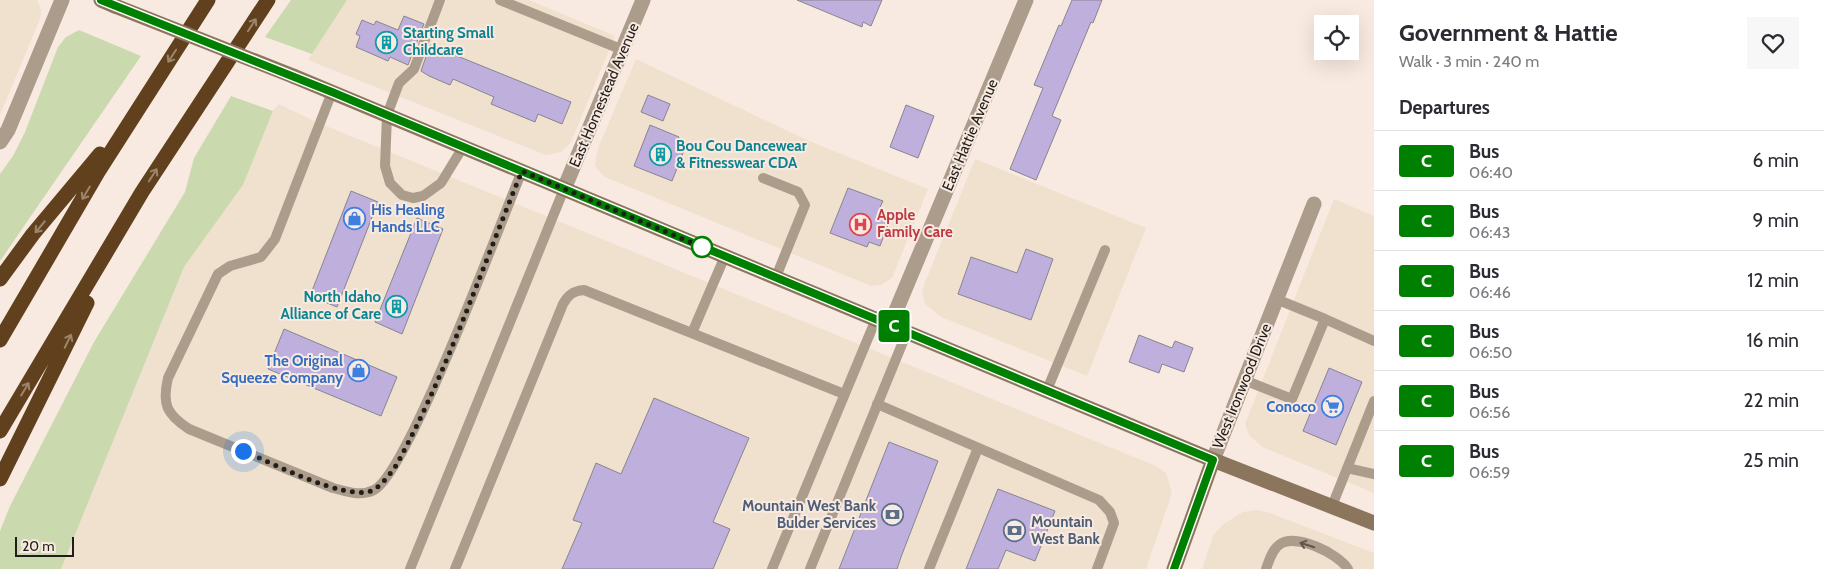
<!DOCTYPE html>
<html lang="en">
<head>
<meta charset="utf-8">
<style>
  body { margin:0; font-family:Cabin,sans-serif; background:#f7f7f7; color:#2b2b33; height:100vh; display:flex; flex-direction:column; font-size:19px; white-space:nowrap }
  * { box-sizing:border-box; margin:0 }
  p { font-size:16px; color:#7c7c81 }
  .icon { flex:none; width:28px; height:28px; fill:none; stroke:currentColor; stroke-width:2; stroke-linecap:round; stroke-linejoin:round }
  .map { position:relative; flex:1; overflow:hidden }
  .drawer { display:flex; flex-direction:column; background:#fff; width:450px }
  .drawer>* { flex:none }
  .badge { padding:0 10px; border-radius:4px; font-size:18px; line-height:32px }
  .tools { position:absolute; left:1314px; top:15px; display:grid; gap:10px }
  .tools a { display:grid; place-items:center; width:45px; height:45px; border-radius:0px; background:#fff; box-shadow:0 5px 20px #0002; font-size:25px }
  .scale { position:absolute; left:15px; bottom:12px; width:59px; box-sizing:border-box; padding-left:5px; border:2px solid #211d19; border-top:0; font-size:14px; line-height:18px; white-space:nowrap; color:#211d19; -webkit-text-stroke:4px #f8eae1; paint-order:stroke }
  .you { position:absolute; width:25px; height:25px; margin:-12px; border:4px solid #fff; border-radius:50%; background:#1a73e8; box-shadow:0 0 0 8px #1a73e833 }
  .map>.badge { position:absolute; translate:-50% -50%; box-shadow:0 0 0 2px #fff }
  h2 { padding:0 25px; font-size:19px; line-height:45px }
  .round { display:grid; place-items:center; flex:none; width:52px; height:52px; border-radius:0px; background:#f7f7f7 }
  .headline { display:flex; align-items:center; justify-content:space-between; height:85px; padding:0 25px }
  h1 { font-size:24px; font-weight:800; line-height:38px }
  ul { padding:0; list-style:none }
  li { display:flex; align-items:center; gap:15px; height:60px; padding:0 25px; border-top:1px solid #e1e1e2 }
  li div { flex:1 }
  li b { display:block; font-size:19px }
  li em { font-style:normal }
  li .badge { min-width:55px; font-weight:700; text-align:center }
  main { display:flex; flex:1; min-height:0 }
  .map>svg:first-child { display:block }
  .commercial { fill:#efe1ce }
  .green { fill:#cbd9af }
  .building { fill:#bfafdd; stroke:#888491 }
  .lines { fill:none; stroke-linecap:round; stroke-linejoin:round }
  .lane { stroke:#ac9c8c; stroke-width:10 }
  .street { stroke:#ac9c8c; stroke-width:15 }
  .secondary { stroke:#8c755d; stroke-width:15 }
  .highway { stroke:#61411d; stroke-width:15 }
  .secondary-bridge { stroke:#8c755d; stroke-width:15 }
  .oneway { stroke:#9d856b }
  .oneway2 { stroke:#60564d }
  .line-casing { stroke:#fff; stroke-width:11 }
  .line { stroke:#008000; stroke-width:8 }
  .walk { stroke:#211d19; stroke-width:5; stroke-dasharray:0 9 }
  .stop-dot { fill:#fff; stroke:#008000; stroke-width:2.5 }
  .labels { text-anchor:middle; stroke-width:4; stroke-linejoin:round; paint-order:stroke }
  .culture-label { font-size:15px; font-weight:bold; fill:#0d838f; stroke:#f8eae1; text-anchor:start }
  .street-label { font-size:15px; fill:#211d19; stroke:#f8eae1 }
  .shop-label { font-size:15px; font-weight:bold; fill:#366cbe; stroke:#f8eae1; text-anchor:end }
  .health-label { font-size:15px; font-weight:bold; fill:#be3a42; stroke:#f8eae1; text-anchor:start }
  .service-label { font-size:15px; font-weight:bold; fill:#4e5e75; stroke:#f8eae1; text-anchor:end }
</style>
</head>
<body>
<main>
<div class="map">
<svg width="1374" height="569" viewBox="0 0 1374 569">
  <rect width="100%" height="100%" fill="#f8eae1"/>
  <path class="commercial" d="M0 0H37L41 10 40 19 0 115Z
    M347 0H529L615 36 571 142 561 152 546 155 308 60Z
    M636 59 809 141 928 189 892 278 881 285 871 286 605 177 597 169 595 164 598 148Z
    M279 104 314 121 1156 466 1166 473 1172 493 1146 569H61L184 267 243 185 273 111Z
    M975 159 1146 228 1087 376 941 317 925 304 922 291 924 285Z
    M1334 199 1374 216V493L1262 447 1249 435 1245 424Z
    M1257 510 1270 513 1374 553V569H1202L1213 536 1222 525 1243 512Z"/>
  <path class="green" d="M291 0H347L312 54 265 37Z
    M79 30 141 56 0 261V174L13 156 25 132 58 47 66 37Z
    M231 96 273 111 243 185 184 267 61 569H0V531L10 506 94 342 185 192 194 158Z"/>
  <path class="building" d="M797 0H882L871 26 863 22 862 27Z
    M1072 0H1102L1093 23 1091 22 1052 116 1061 120 1036 180 1010 169 1043 88 1034 85 1059 25 1061 26Z
    M404 16 424 24 408 65 390 57 388 61 356 47 360 36 356 34 362 20 374 25 376 21 398 30Z
    M430 45 571 102 562 124 538 114 535 122 491 104 494 97 453 79 450 85 429 76 421 71Z
    M648 95 670 104 663 121 641 112Z
    M906 105 934 116 918 158 890 147Z
    M650 125 679 137 678 139 687 143 672 181 634 166Z
    M848 188 883 201 879 209 892 214 880 246 869 242 867 247 830 233Z
    M351 191 378 202 337 307 310 296Z
    M417 218 443 229 402 334 375 322Z
    M1026 249 1053 259 1031 320 958 294 971 257 1017 273Z
    M284 329 397 377 381 416 268 369Z
    M1139 335 1172 348 1175 341 1193 348 1184 372 1162 364 1159 373 1129 362Z
    M1329 368 1362 382 1336 445 1303 431Z
    M654 398 749 438 713 522 730 529 713 569H562L582 523 573 520 596 463 621 474Z
    M889 442 938 461 901 557 897 569H839Z
    M998 489 1055 511 1035 561 1006 550 998 569H966Z"/>
  <g class="lines">
    <path class="lane" d="M440 0 414 69 399 83 387 115 385 166 390 183 402 195 413 198 423 196 441 183 463 147
      M500 0 623 50
      M332 92 275 239 261 257 230 266 218 274 168 378C162 404 166 414 189 429L333 488C346 491 360 497 374 490 408 473 501 221 522 171
      M763 178 798 192 805 205 776 277
      M1325 319 1374 341
      M692 333 725 256
      M1244 380 1292 399 1325 319 1276 299
      M1047 390 1105 250
      M877 404 1099 500 1110 512 1114 523 1097 569
      M1347 468 1374 474
      M1332 506 1374 401
      M410 569 564 189
      M455 569 563 304C568 295 573 291 584 290L844 394
      M772 569 876 319
      M810 569 907 332
      M929 569 978 448
      M1266 569C1269 561 1272 550 1279 545 1295 532 1339 554 1348 569"/>
    <path class="street" d="M0 142 8 130 62 0
      M564 189 643 0
      M890 325 1026 0
      M1213 460 1314 204"/>
    <path class="secondary" d="M101 0 115 6
      M293 76 1213 460 1374 523
      M1174 569 1213 460"/>
    <path class="highway" d="M0 279 33 234 100 154
      M0 340 98 172 208 0
      M0 431 142 192 268 0
      M0 479 87 303"/>
    <path class="secondary-bridge" d="M115 6 293 76"/>
  </g>
  <defs><path id="oneway-shaft" d="M-6 0H5M1.5-3L5.5 0L1.5 3" fill="none" stroke-width="1.6" stroke-linecap="round" stroke-linejoin="round" transform="scale(1.25)"/></defs>
  <g class="oneway">
    <use href="#oneway-shaft" transform="translate(252 25) rotate(-57)"/>
    <use href="#oneway-shaft" transform="translate(172 56) rotate(123)"/>
    <use href="#oneway-shaft" transform="translate(153 175) rotate(-57)"/>
    <use href="#oneway-shaft" transform="translate(86 193) rotate(121)"/>
    <use href="#oneway-shaft" transform="translate(40 227) rotate(130)"/>
    <use href="#oneway-shaft" transform="translate(68 341) rotate(-64)"/>
    <use href="#oneway-shaft" transform="translate(25 389) rotate(-59)"/>
  </g>
  <use class="oneway2" href="#oneway-shaft" transform="translate(1307 545) rotate(-162)"/>
  <g class="lines">
    <defs>
      <path id="line" d="M101 0 332 92 1213 460 1174 569"/>
    </defs>
    <use href="#line" class="line-casing"/>
    <use href="#line" class="line"/>
    <path class="walk" d="M243 451C273 463 342 500 371 491 381 487 391 473 397 464 447 372 482 268 522 171L707 249 702 247"/>
  </g>
  <defs>
    <symbol id="building-ring" viewBox="-11 -11 22 22"><circle r="9.5" fill="#f8eae1" stroke="#0f9aa8" stroke-width="1.5"/><path d="M-4-6H4V6H1V3H-1V6H-4ZM-2.5-4.3h1.7v1.8h-1.7ZM.8-4.3h1.7v1.8H.8ZM-2.5-1h1.7V.8h-1.7ZM.8-1h1.7V.8H.8Z" fill="#0f9aa8"/></symbol>
    <symbol id="shop-ring" viewBox="-11 -11 22 22"><circle r="9.5" fill="#f8eae1" stroke="#3f7fe0" stroke-width="1.5"/><path d="M-5-2.5h2.3a2.7 3.5 0 0 1 5.4 0H5L5.5 6h-11ZM-1.5-2.5h3a1.5 2.3 0 0 0-3 0Z" fill="#3f7fe0"/></symbol>
    <symbol id="hospital-ring" viewBox="-11 -11 22 22"><circle r="9.5" fill="#f8eae1" stroke="#e0444e" stroke-width="1.5"/><path d="M-5-5h3v3.5h4V-5h3V5h-3V1.5h-4V5h-3Z" fill="#e0444e"/></symbol>
    <symbol id="supermarket-ring" viewBox="-11 -11 22 22"><circle r="9.5" fill="#f8eae1" stroke="#3f7fe0" stroke-width="1.5"/><path d="M-6-5.5h2.5l.6 2H6L4.5 2H-2.5L-4.4-4H-6ZM-1.5 3.2a1.3 1.3 0 1 0 .1 0ZM3 3.2a1.3 1.3 0 1 0 .1 0Z" fill="#3f7fe0"/></symbol>
    <symbol id="bank-ring" viewBox="-11 -11 22 22"><circle r="9.5" fill="#f8eae1" stroke="#5c6f8a" stroke-width="1.5"/><path d="M-6-4H6V4H-6ZM0-2.3a2.3 2.3 0 1 0 0 4.6a2.3 2.3 0 1 0 0-4.6Z" fill="#5c6f8a"/></symbol>
  </defs>
  <g fill-rule="evenodd">
    <use href="#building-ring" x="374" y="30" width="25" height="25"/>
    <use href="#building-ring" x="648" y="142" width="25" height="25"/>
    <use href="#shop-ring" x="342" y="206" width="25" height="25"/>
    <use href="#hospital-ring" x="848" y="212" width="25" height="25"/>
    <use href="#building-ring" x="384" y="294" width="25" height="25"/>
    <use href="#shop-ring" x="346" y="358" width="25" height="25"/>
    <use href="#supermarket-ring" x="1320" y="394" width="25" height="25"/>
    <use href="#bank-ring" x="880" y="502" width="25" height="25"/>
    <use href="#bank-ring" x="1002" y="518" width="25" height="25"/>
  </g>
  <circle class="stop-dot" cx="702" cy="247" r="10"/>
  <g class="labels">
    <g class="culture-label">
      <text x="403" y="38">Starting Small<tspan x="403" dy="17">Childcare</tspan></text>
      <text x="676" y="151">Bou Cou Dancewear<tspan x="676" dy="17">&amp; Fitnesswear CDA</tspan></text>
      <text x="381" y="302" text-anchor="end">North Idaho<tspan x="381" dy="17">Alliance of Care</tspan></text>
    </g>
    <g class="street-label">
      <text transform="translate(604 95) rotate(-67)" y="5">East Homestead Avenue</text>
      <text transform="translate(970 135) rotate(-67)" y="5">East Hattie Avenue</text>
      <text transform="translate(1242 386) rotate(-68)" y="5">West Ironwood Drive</text>
    </g>
    <g class="shop-label">
      <text x="371" y="215" text-anchor="start">His Healing<tspan x="371" dy="17">Hands LLC</tspan></text>
      <text x="343" y="366">The Original<tspan x="343" dy="17">Squeeze Company</tspan></text>
      <text x="1316" y="412">Conoco</text>
    </g>
    <g class="health-label">
      <text x="877" y="220">Apple<tspan x="877" dy="17">Family Care</tspan></text>
    </g>
    <g class="service-label">
      <text x="876" y="511">Mountain West Bank<tspan x="876" dy="17">Bulder Services</tspan></text>
      <text x="1031" y="527" text-anchor="start">Mountain<tspan x="1031" dy="17">West Bank</tspan></text>
    </g>
  </g>
</svg>
<div class="tools">
<a><svg class="icon" aria-label="locate" viewBox="0 0 24 24"><circle cx="12" cy="12" r="6"/><path d="M12 2v4M12 18v4M2 12h4M18 12h4"/></svg></a>
</div>
<div class="scale">20 m</div>
<div class="you" style="left:243px;top:451px"></div>
<b class="badge" style="left:894px;top:326px;background:#008000;color:#fff">C</b>
</div>
<section class="drawer">
<div class="headline"><div><h1>Government &amp; Hattie</h1><p>Walk · 3 min · 240 m</p></div><a class="round"><svg class="icon" aria-label="heart" viewBox="0 0 24 24"><path d="M12 20l-8-8c-3-5 5-10 8-4 3-6 11-1 8 4z"/></svg></a></div>
<h2>Departures</h2>
<ul>
<li><span class="badge" style="background:#008000;color:#fff">C</span><div><b>Bus</b><p>06:40</p></div><em>6 min</em></li>
<li><span class="badge" style="background:#008000;color:#fff">C</span><div><b>Bus</b><p>06:43</p></div><em>9 min</em></li>
<li><span class="badge" style="background:#008000;color:#fff">C</span><div><b>Bus</b><p>06:46</p></div><em>12 min</em></li>
<li><span class="badge" style="background:#008000;color:#fff">C</span><div><b>Bus</b><p>06:50</p></div><em>16 min</em></li>
<li><span class="badge" style="background:#008000;color:#fff">C</span><div><b>Bus</b><p>06:56</p></div><em>22 min</em></li>
<li><span class="badge" style="background:#008000;color:#fff">C</span><div><b>Bus</b><p>06:59</p></div><em>25 min</em></li>
</ul>
</section>
</main>
</body>
</html>
